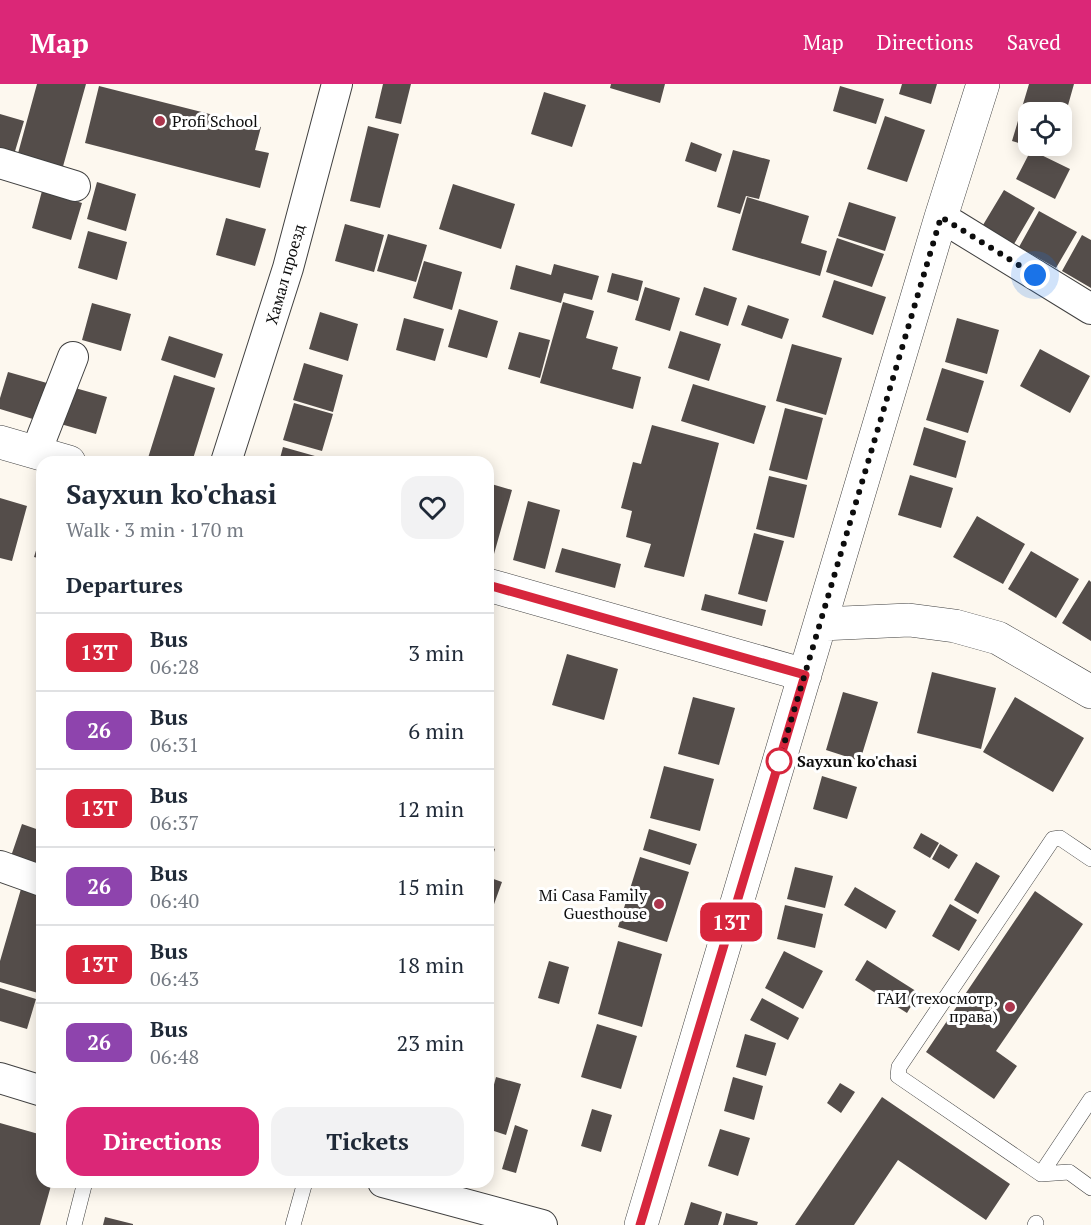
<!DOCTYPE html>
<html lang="en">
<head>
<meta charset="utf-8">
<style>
  body { margin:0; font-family:"PT Serif",serif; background:#f2f2f3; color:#1f2937; height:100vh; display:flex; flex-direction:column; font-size:22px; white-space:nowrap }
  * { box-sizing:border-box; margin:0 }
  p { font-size:20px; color:#747a83 }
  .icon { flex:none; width:33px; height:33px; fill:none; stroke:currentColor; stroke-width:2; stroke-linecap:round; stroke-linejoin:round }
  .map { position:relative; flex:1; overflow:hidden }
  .panel { position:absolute; left:36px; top:372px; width:458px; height:732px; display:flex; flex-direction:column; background:#fff; border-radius:18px; box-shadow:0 3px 15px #0003 }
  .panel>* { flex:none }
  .badge { padding:0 12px; border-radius:9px; font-size:21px; line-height:39px }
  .tools { position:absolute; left:1018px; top:18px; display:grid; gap:12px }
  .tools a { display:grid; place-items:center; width:54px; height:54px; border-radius:12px; background:#fff; box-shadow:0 3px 15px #0003; font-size:30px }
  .you { position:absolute; width:30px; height:30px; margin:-15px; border:4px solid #fff; border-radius:50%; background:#1a73e8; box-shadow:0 0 0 9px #1a73e833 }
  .map>.badge { position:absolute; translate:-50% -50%; box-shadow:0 0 0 3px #fff }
  h2 { padding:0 30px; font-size:22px; line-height:54px }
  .round { display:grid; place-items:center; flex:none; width:63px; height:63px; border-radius:18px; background:#f2f2f3 }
  .head { display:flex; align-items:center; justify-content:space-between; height:102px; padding:0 30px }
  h1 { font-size:28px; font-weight:700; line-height:45px }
  .cta { display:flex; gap:12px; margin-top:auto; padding:12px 30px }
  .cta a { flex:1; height:69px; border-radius:18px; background:#db2777; color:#fff; font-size:24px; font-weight:700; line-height:69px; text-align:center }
  .cta a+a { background:#f2f2f3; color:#1f2937 }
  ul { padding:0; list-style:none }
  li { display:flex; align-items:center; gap:18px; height:78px; padding:0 30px; border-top:2px solid #e0e1e3 }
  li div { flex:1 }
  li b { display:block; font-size:22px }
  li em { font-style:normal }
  li .badge { min-width:66px; font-weight:700; text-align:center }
  header { display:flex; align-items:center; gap:36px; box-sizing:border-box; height:84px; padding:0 30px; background:#db2777; color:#fff }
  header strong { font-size:28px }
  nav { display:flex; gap:33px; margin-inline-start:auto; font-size:21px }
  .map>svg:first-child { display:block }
  .building { fill:#544d4a }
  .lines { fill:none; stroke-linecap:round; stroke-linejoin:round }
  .service-casing { stroke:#404040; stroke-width:16 }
  .minor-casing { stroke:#404040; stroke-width:32 }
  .tertiary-casing { stroke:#404040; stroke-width:34 }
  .service { stroke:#fff; stroke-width:15 }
  .minor { stroke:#fff; stroke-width:30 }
  .tertiary { stroke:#fff; stroke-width:33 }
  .line-casing { stroke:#fff; stroke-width:14 }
  .line { stroke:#d7263d; stroke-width:9 }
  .walk { stroke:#0d0d0d; stroke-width:6; stroke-dasharray:0 10.8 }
  .poi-dot { fill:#ab364d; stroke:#fff; stroke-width:2 }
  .stop-dot { fill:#fff; stroke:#d7263d; stroke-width:3 }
  .labels { text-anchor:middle; stroke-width:6; stroke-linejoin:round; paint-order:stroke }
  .poi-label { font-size:16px; fill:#0d0d0d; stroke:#fff; text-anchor:end }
  .street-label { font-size:16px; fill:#0d0d0d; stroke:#fff }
  .stop-label { font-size:16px; font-weight:bold; fill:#0d0d0d; stroke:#fff; text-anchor:start }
</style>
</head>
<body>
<header>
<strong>Map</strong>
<nav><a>Map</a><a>Directions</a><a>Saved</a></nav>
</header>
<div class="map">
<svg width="1091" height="1141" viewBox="0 0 1091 1141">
  <rect width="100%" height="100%" fill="#fdf8ef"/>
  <path class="building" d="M37 0H86L62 86 17 73Z
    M383 0H411L401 40 375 34Z
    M611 0H665L660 19 610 4Z
    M902 0H937L931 20 899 10Z
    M1029 0H1074L1063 39 1062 28H1029V62L1012 57Z
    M99 2 261 43 255 66 269 69 260 104 85 59Z
    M840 2 884 15 876 40 833 27Z
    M544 8 586 21 572 63 531 50Z
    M0 30 24 37 13 74 0 70Z
    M885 32 925 46 907 98 867 85Z
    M368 42 399 50 380 124 350 117Z
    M691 58 722 70 716 88 685 77Z
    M1029 62H1056L1054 69Z
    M733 66 770 76 759 115 746 112 740 130 717 123Z
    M1031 66 1070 85 1055 115 1016 95Z
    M97 98 136 110 126 147 87 135Z
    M453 100 515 120 501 165 439 145Z
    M1004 106 1035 124 1014 160 983 141Z
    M42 107 82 119 71 156 32 144Z
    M747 113 809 132 801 159 827 167 820 192 732 166Z
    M849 118 896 133 885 167 838 152Z
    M1039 127 1077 148 1056 184 1019 163Z
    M226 134 266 145 255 182 216 171Z
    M345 140 384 151 374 188 335 177Z
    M88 147 127 158 117 196 78 184Z
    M388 150 427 161 416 198 377 187Z
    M1082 151 1091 156V204L1062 187Z
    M837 154 884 170 872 203 826 188Z
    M424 177 462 188 452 226 413 214Z
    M554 180 599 192 592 216 564 209 561 219 510 205 516 181 551 191Z
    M612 189 643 197 638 217 607 208Z
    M834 196 886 213 873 251 822 233Z
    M645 203 680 214 670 247 635 236Z
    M704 203 737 214 728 242 695 231Z
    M563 218 594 227 586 254 618 263 612 285 641 293 633 325 540 299Z
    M92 219 131 230 121 267 82 256Z
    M748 221 789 235 782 255 741 241Z
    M459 225 498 237 487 274 448 263Z
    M320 228 358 240 348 277 309 265Z
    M404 234 444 245 435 277 396 266Z
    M957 234 999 246 987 290 945 278Z
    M680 247 721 260 709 297 668 284Z
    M519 248 550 256 540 294 508 285Z
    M169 252 223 270 215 294 161 276Z
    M792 260 842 274 826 331 776 317Z
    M1040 265 1090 292 1070 329 1020 302Z
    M304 279 343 291 333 328 293 316Z
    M942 284 984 297 968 349 926 336Z
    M8 288 47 299 36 336 0 325V314Z
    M174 291 215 304 192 378H160L148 374Z
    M693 300 766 322 754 360 681 337Z
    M68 302 107 313 96 350 57 339Z
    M294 319 333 330 322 367 283 356Z
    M785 324 823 334 807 396 769 386Z
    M652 341 719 359 684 493 644 483 651 460 626 453 632 427 621 424 633 378 641 380Z
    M924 343 966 357 956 394 913 381Z
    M283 363 322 374 321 378H279Z
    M910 391 953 404 941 444 898 431Z
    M769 392 807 401 794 454 756 445Z
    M488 399 512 406 494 470 488 468Z
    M0 414 27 422 12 477 0 474Z
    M528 417 560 426 545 485 513 476Z
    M977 432 1025 460 1003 500 953 473Z
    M42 447V475L34 473Z
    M754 449 784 457 767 518 738 510Z
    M562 464 621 480 615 504 555 488Z
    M1031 467 1079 495 1056 534 1008 505Z
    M1089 496 1091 498V557L1062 539Z
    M705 510 766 526 762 542 701 526Z
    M567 570 618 585 604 636 552 621Z
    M932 588 996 604 981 665 917 649Z
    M843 608 878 618 860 677 826 666Z
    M693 613 735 624 719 681 678 670Z
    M1015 613 1084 654 1053 708 983 668Z
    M664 682 714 695 700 747 650 734Z
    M822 692 857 703 847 735 813 725Z
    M22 740 42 747V789L9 778Z
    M649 745 697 760 690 781 643 766Z
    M921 749 939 759 930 774 913 764Z
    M940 760 958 771 949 785 932 775Z
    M488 762 495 765 488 786Z
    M640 773 689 788 667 858 618 843Z
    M976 778 1000 792 978 830 954 816Z
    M795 783 833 792 825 824 787 815Z
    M488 793 502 798 493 823 488 821Z
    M23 798 42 804V894L38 909 0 898V877Z
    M855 803 896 827 886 845 844 821Z
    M1035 807 1083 840 996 967 1017 982 994 1015 926 968Z
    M950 820 977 836 959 867 932 852Z
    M785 821 823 830 815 864 777 855Z
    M618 857 662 870 642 943 598 930Z
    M784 867 823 887 803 925 765 904Z
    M867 876 919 909 907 929 855 896Z
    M549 877 569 883 559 920 538 914Z
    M0 904 36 915 27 945 0 937Z
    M762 914 799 934 788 956 750 936Z
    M597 940 637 952 621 1005 581 993Z
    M745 950 776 959 766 992 736 983Z
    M496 993 521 1000 506 1051 488 1045V1023Z
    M733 993 763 1002 754 1036 724 1027Z
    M840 999 855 1008 841 1029 827 1019Z
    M882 1013 1010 1100 986 1136 898 1076 854 1141H795Z
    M592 1025 612 1031 601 1068 581 1062Z
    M0 1039 42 1051V1098H52L40 1141H0Z
    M515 1041 528 1046 516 1089 502 1085Z
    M720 1045 750 1054 738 1092 708 1082Z
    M691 1118 722 1128 718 1141H684Z
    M726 1129 758 1138 757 1141H723Z
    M105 1133 133 1140V1141H103Z"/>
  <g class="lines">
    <defs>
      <path id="service" d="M1091 775 1060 754 1053 755 899 983 898 992 1041 1090 1069 1088 1091 1104
        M1041 1090 1091 1015
        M74 1141 85 1098
        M293 1141 305 1098
        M1035 1141 1036 1139"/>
      <path id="minor" d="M0 79 75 102
        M941 133 1091 225
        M36 368 73 273
        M226 378 288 184 337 0
        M0 782 42 797
        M0 994 42 1007
        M383 1098 542 1141"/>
      <path id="tertiary" d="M0 358 69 378
        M488 501 805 591
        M821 540 909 536 955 542 998 554 1091 608
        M641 1141 941 133 983 0"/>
    </defs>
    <use href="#service" class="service-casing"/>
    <use href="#minor" class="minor-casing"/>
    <use href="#tertiary" class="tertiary-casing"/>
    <use href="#service" class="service"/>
    <use href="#minor" class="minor"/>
    <use href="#tertiary" class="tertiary"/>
  </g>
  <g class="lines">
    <defs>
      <path id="line" d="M488 501 805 591 640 1141"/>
    </defs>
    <use href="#line" class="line-casing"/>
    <use href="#line" class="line"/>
    <path class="walk" d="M779 677 941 133 1035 191"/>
  </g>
  <g class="poi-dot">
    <circle cx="160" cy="37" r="6"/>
    <circle cx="659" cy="820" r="6"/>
    <circle cx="1010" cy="923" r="6"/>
  </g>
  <circle class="stop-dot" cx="779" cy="677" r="12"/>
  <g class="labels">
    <g class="poi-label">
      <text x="172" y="43" text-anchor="start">Profi School</text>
      <text x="647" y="817">Mi Casa Family<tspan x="647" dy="18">Guesthouse</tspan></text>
      <text x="998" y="920">ГАИ (техосмотр,<tspan x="998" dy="18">права)</tspan></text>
    </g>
    <g class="street-label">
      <text transform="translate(285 190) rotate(-74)" y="6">Хамал проезд</text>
    </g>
    <g class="stop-label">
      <text x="797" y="683">Sayxun ko'chasi</text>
    </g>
  </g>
</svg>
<div class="tools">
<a><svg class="icon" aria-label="locate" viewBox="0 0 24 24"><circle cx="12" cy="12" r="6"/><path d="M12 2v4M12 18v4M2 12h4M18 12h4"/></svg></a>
</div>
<div class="you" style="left:1035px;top:191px"></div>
<b class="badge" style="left:731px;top:838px;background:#d7263d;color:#fff">13Т</b>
<section class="panel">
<div class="head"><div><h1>Sayxun ko'chasi</h1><p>Walk · 3 min · 170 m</p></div><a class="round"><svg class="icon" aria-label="heart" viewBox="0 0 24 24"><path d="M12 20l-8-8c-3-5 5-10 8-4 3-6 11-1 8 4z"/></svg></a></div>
<h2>Departures</h2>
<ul>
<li><span class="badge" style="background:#d7263d;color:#fff">13Т</span><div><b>Bus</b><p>06:28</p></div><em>3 min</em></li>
<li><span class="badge" style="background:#8e44ad;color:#fff">26</span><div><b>Bus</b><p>06:31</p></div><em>6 min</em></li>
<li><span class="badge" style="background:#d7263d;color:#fff">13Т</span><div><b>Bus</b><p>06:37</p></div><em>12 min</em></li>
<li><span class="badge" style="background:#8e44ad;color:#fff">26</span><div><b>Bus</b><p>06:40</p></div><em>15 min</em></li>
<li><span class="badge" style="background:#d7263d;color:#fff">13Т</span><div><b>Bus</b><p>06:43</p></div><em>18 min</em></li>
<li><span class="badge" style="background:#8e44ad;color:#fff">26</span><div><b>Bus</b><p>06:48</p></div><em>23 min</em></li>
</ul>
<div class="cta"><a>Directions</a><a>Tickets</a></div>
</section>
</div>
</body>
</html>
